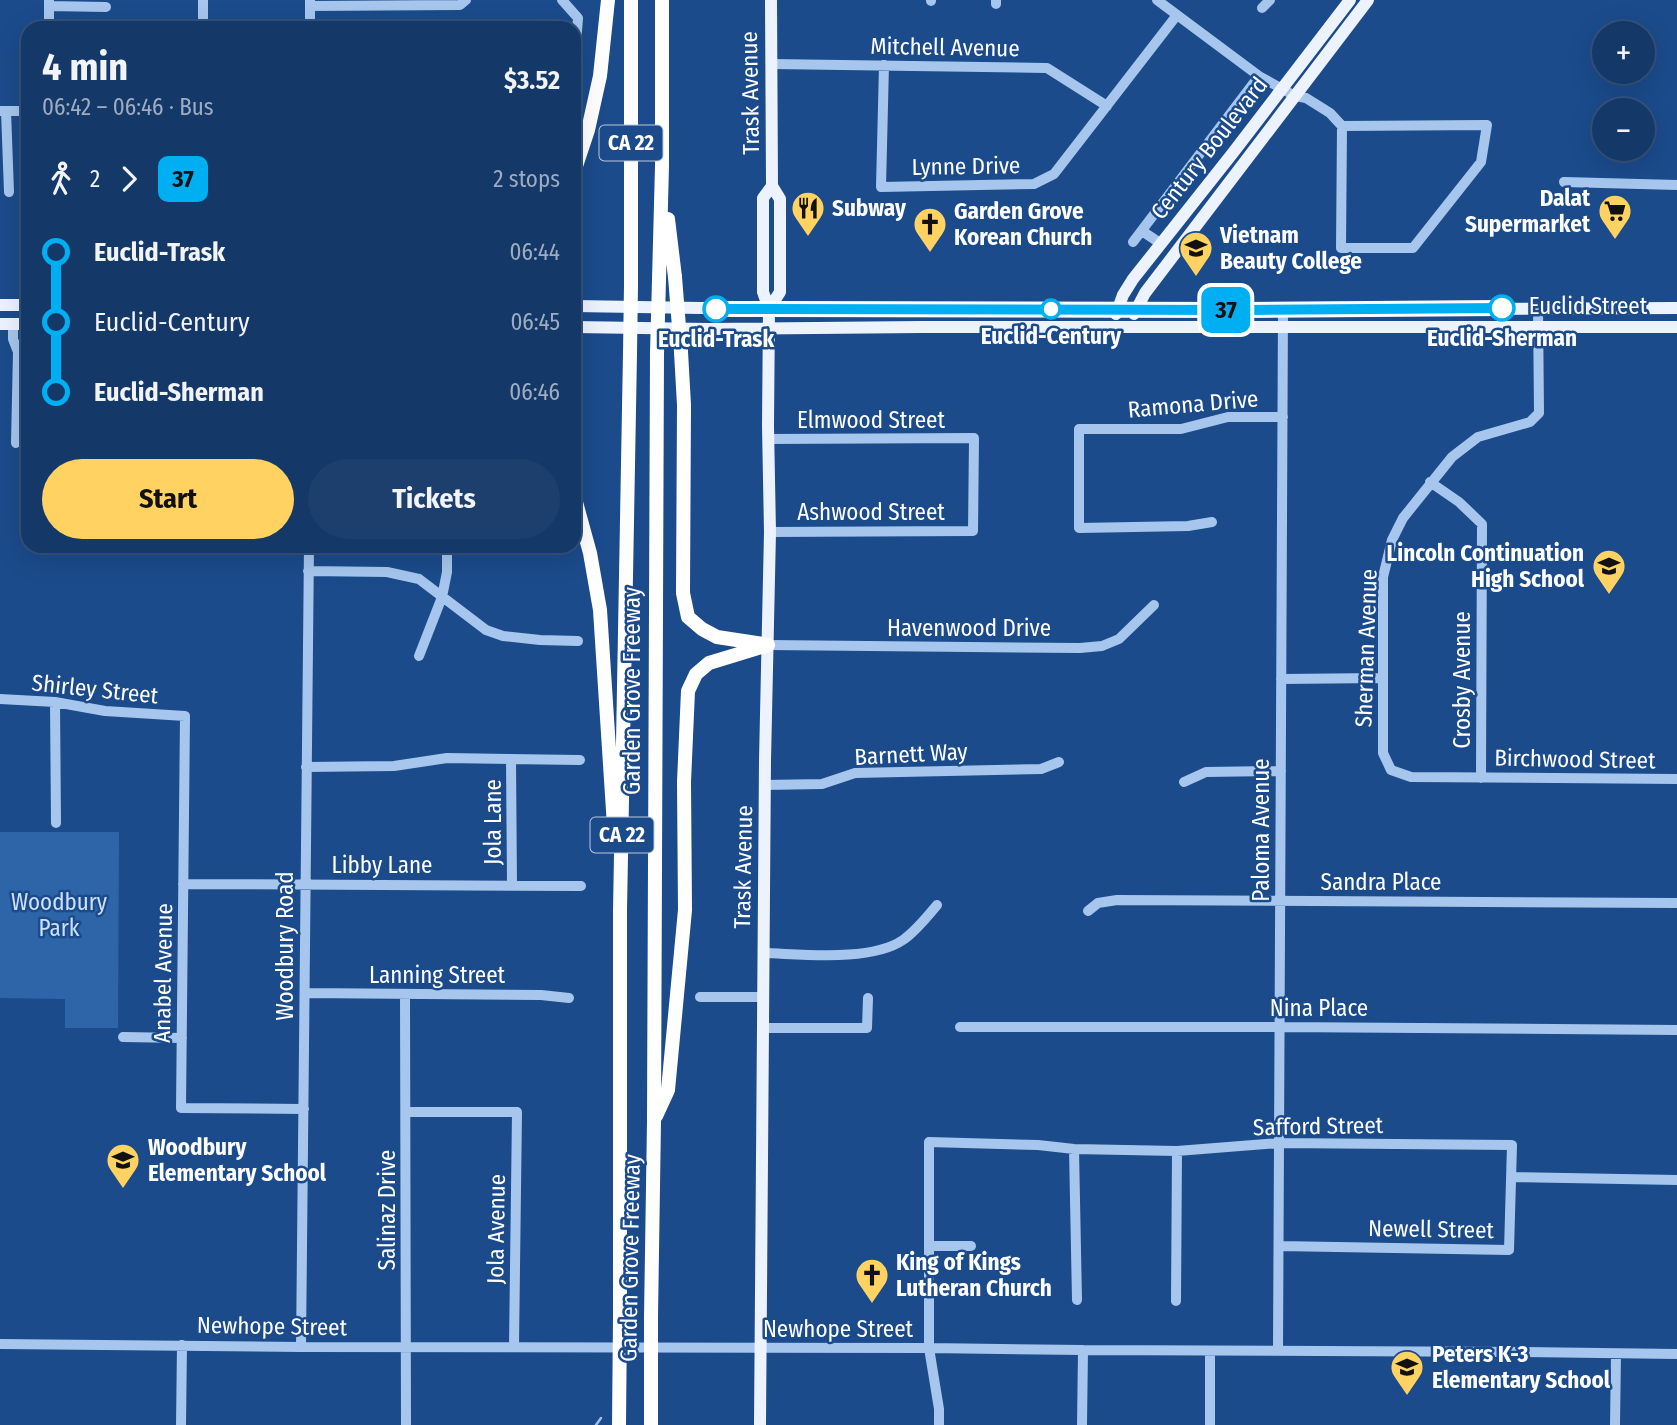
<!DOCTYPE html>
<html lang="en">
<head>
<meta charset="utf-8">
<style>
  body { margin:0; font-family:"Fira Sans Condensed",sans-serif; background:#1d3f6e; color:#f1f3f6; height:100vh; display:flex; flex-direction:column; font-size:26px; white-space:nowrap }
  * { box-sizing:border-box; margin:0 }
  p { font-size:23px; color:#9dacc0 }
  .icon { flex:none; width:38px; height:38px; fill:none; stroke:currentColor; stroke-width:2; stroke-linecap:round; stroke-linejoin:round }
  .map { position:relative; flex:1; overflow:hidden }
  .sheet { position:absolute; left:21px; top:21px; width:560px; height:532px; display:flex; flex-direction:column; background:#143868; border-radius:21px; box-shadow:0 7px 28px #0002,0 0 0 2px #33527c }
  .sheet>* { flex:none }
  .badge { padding:0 14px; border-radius:10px; font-size:24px; line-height:46px }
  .fabs { position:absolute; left:1592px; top:21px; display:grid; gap:14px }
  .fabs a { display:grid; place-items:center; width:63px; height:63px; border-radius:50%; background:#143868; box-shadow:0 7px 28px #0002,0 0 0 2px #33527c; font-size:35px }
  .map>.badge { position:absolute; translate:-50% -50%; box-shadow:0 0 0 4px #fff }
  .legs { display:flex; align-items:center; gap:10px; height:77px; padding:0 21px; font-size:23px }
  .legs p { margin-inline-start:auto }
  .summary { display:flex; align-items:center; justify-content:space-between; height:119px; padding:0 21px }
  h1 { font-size:38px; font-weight:700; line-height:52px }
  .button { display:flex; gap:14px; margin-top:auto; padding:14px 21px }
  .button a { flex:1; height:80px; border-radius:42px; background:#ffd262; color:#111; font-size:28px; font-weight:700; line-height:80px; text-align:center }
  .button a+a { background:#1d3f6e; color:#f1f3f6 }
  ul { padding:0 21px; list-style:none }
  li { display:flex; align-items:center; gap:24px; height:70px; font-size:26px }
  li i { display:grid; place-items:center; width:10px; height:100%; margin:0 9px; background:currentColor }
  li i::after { content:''; width:18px; height:18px; margin:-9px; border:5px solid; border-radius:50%; background:#143868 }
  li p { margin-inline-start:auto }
  li:first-child i { background:linear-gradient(#0000 50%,currentColor 0) }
  li:last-child i { background:linear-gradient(currentColor 50%,#0000 0) }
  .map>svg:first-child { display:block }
  .green { fill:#2e65a9 }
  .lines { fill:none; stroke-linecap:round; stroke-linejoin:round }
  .stream { stroke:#99c0ef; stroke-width:2.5 }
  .minor { stroke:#a6c6ed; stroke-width:10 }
  .major { stroke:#ecf3ff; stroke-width:12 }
  .highway { stroke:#fff; stroke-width:14 }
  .highway-bridge { stroke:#fff; stroke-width:14 }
  .line-1-casing { stroke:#fff; stroke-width:16 }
  .line-1 { stroke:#00aff2; stroke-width:10 }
  .stop-1-dot { fill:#fff; stroke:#00aff2; stroke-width:3.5 }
  .labels { text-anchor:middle; stroke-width:5; stroke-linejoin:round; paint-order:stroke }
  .shield { fill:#1b4b8b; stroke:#bbc9dc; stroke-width:2 }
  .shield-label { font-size:21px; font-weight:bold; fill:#fff }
  .street-label { font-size:23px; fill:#fff; stroke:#1b4b8b }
  .poi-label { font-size:23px; font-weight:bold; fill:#fff; stroke:#1b4b8b; text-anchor:start }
  .stop-label { font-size:23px; font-weight:bold; fill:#fff; stroke:#1b4b8b }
  .park-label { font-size:23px; fill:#cbe0fa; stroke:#1b4b8b }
</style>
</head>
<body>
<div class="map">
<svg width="1677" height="1425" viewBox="0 0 1677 1425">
  <rect width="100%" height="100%" fill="#1b4b8b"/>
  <path class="green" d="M0 832H119L118 1028H65V999L0 998Z"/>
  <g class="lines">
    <path class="stream" d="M596 1425 601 1418"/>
    <path class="minor" d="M562 0 578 18 576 44 574 46
      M996 0V4
      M1157 0 1259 76 1295 96 1306 98 1330 113 1342 126 1341 248H1413L1481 162 1487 125 1342 126
      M931 1V0
      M49 6 106 7
      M310 6 460 5 466 0
      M1262 8 1270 0
      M49 28V1
      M203 28V0
      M310 28V1
      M771 64 1047 68 1107 106
      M884 65 881 187 1034 184 1054 174 1177 15
      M1 111H28
      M6 111 9 192
      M1564 182 1677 185
      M1142 231 1160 243
      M1133 242 1259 76
      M1538 307 1539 413 1530 422 1478 437 1452 457 1403 518 1392 540 1383 577V753L1391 770 1411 777 1677 779
      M13 324V339L18 352 16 443
      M768 439 974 438 973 531 770 532
      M1430 482 1459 502 1482 524 1481 778
      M1212 522 1188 526 1079 528V429H1181L1228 417H1283
      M308 571 387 572 419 579 486 630 503 636 540 640 578 641
      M768 645 1080 648 1102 646 1119 639 1154 605
      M419 656 442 597 447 572V546
      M1281 679 1382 678
      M0 699 55 702 105 711 185 716 181 1108 304 1109
      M55 702 56 823
      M511 759 512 885
      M306 767 394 766 447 758 580 760
      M1184 782 1206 772 1281 771
      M765 785 822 784 855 773 1041 769 1059 762
      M183 884 581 886
      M1088 911 1098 903 1117 900 1677 903
      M764 953C802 954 871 962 903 940 916 931 927 917 937 905
      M305 993 541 995 569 998
      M405 995 406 1425
      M700 997H764
      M960 1027H1280L1677 1030
      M763 1028H867L868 998
      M123 1037 182 1038
      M406 1112H517L514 1346
      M1074 1149 1077 1300
      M1512 1177 1677 1180
      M929 1246H971
      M1176 1301 1177 1151
      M0 1344 301 1347 929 1348 1083 1350 1524 1352 1677 1354
      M301 1347 309 546
      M1278 1351 1283 309
      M181 1425 182 1345
      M939 1425V1409L929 1348V1142L1038 1145 1074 1149 1177 1151 1279 1143 1512 1145 1509 1250 1279 1246
      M1082 1425 1083 1350
      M1210 1425V1351
      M1615 1425 1616 1354"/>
    <path class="major" d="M0 305H28
      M574 306 769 309 1246 310 1677 308
      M769 309 780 292V199L772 186 771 0
      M1116 314 1123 295 1133 279 1232 154 1350 0
      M1134 314 1145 293 1368 0
      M0 324H28
      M574 327 708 329 922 327H1677
      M760 1425 765 760 770 532 768 426 769 309 763 292V198L772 186"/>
    <path class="highway" d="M574 172 588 130 600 76 608 0
      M668 219 675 277
      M659 280 662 166V0
      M631 285V0
      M681 352 684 405 683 593 688 617 702 629 717 637 763 644
      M574 495 590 553 600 610 614 826
      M656 1116 668 1090 685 910 684 782 688 691 696 674 709 663 768 645
      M620 1317V911L630 353
      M651 1317 654 1121 657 353"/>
    <path class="highway-bridge" d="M675 277 681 352
      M630 353 631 285
      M657 353 659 280
      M619 1425 620 1317
      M651 1425V1317"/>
  </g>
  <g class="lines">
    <defs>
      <path id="line-1" d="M716 309 1246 310 1502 308"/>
    </defs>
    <use href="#line-1" class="line-1-casing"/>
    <use href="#line-1" class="line-1"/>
  </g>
  <defs>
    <symbol id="restaurant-pin" viewBox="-11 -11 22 30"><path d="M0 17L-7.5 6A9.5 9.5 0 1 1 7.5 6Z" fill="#ffd262" stroke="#1b4b8b"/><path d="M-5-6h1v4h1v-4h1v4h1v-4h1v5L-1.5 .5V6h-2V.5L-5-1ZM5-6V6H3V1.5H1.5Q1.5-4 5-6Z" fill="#111"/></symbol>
    <symbol id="supermarket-pin" viewBox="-11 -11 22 30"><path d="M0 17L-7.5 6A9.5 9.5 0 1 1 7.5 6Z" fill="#ffd262" stroke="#1b4b8b"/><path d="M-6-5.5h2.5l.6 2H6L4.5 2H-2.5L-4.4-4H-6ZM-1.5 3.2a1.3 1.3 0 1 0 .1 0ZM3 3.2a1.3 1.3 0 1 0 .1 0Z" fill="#111"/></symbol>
    <symbol id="church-pin" viewBox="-11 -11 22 30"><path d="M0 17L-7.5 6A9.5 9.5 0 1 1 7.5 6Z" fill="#ffd262" stroke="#1b4b8b"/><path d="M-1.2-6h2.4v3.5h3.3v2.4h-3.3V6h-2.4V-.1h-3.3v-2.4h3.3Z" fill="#111"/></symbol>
    <symbol id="university-pin" viewBox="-11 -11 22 30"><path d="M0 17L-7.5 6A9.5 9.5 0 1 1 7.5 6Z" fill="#ffd262" stroke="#1b4b8b"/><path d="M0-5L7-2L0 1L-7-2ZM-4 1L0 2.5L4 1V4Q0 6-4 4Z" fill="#111"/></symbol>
    <symbol id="school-pin" viewBox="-11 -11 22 30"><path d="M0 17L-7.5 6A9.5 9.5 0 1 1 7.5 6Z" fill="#ffd262" stroke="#1b4b8b"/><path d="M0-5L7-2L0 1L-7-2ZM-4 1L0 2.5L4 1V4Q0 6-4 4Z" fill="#111"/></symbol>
  </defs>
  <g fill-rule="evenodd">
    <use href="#restaurant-pin" x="789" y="189" width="38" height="52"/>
    <use href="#supermarket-pin" x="1596" y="192" width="38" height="52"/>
    <use href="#church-pin" x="911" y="205" width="38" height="52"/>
    <use href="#university-pin" x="1177" y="229" width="38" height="52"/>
    <use href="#school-pin" x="1590" y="547" width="38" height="52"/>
    <use href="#school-pin" x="104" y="1141" width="38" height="52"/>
    <use href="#church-pin" x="853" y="1256" width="38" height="52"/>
    <use href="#school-pin" x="1388" y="1348" width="38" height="52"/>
  </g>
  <g class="stop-1-dot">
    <circle cx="1502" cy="308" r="12"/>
    <circle cx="716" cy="309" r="12"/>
    <circle cx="1051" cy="309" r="9"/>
  </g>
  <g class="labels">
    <g class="shield">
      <rect x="599.5" y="125.5" width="63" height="35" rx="5"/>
      <rect x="590.5" y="817.5" width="63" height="35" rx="5"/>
    </g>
    <g class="shield-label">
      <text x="631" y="150">CA 22</text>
      <text x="622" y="842">CA 22</text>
    </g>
    <g class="street-label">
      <text transform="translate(945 47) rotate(1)" y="8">Mitchell Avenue</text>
      <text transform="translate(750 93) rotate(-91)" y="8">Trask Avenue</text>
      <text transform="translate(1209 148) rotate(-52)" y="8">Century Boulevard</text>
      <text transform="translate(966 166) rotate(-1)" y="8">Lynne Drive</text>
      <text x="1588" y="314">Euclid Street</text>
      <text transform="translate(1193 404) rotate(-5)" y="8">Ramona Drive</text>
      <text x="871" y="428">Elmwood Street</text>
      <text x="871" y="520">Ashwood Street</text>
      <text x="969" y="636">Havenwood Drive</text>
      <text transform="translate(1366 648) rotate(-88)" y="8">Sherman Avenue</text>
      <text transform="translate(1462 680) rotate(-90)" y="8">Crosby Avenue</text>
      <text transform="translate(95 689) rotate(6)" y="8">Shirley Street</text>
      <text transform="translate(632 691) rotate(-90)" y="8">Garden Grove Freeway</text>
      <text transform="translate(911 754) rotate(-3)" y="8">Barnett Way</text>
      <text transform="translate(1575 759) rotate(1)" y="8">Birchwood Street</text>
      <text transform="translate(493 822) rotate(-90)" y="8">Jola Lane</text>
      <text transform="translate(1261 830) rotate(-90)" y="8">Paloma Avenue</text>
      <text x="382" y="873">Libby Lane</text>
      <text transform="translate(743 867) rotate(-89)" y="8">Trask Avenue</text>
      <text x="1381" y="890">Sandra Place</text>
      <text transform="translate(285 946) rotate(-90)" y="8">Woodbury Road</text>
      <text transform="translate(163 973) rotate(-89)" y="8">Anabel Avenue</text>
      <text x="437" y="983">Lanning Street</text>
      <text x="1319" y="1016">Nina Place</text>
      <text transform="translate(1318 1126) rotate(-1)" y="8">Safford Street</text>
      <text transform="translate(387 1210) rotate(-90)" y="8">Salinaz Drive</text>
      <text transform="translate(496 1229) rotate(-89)" y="8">Jola Avenue</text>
      <text transform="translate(1431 1229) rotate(1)" y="8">Newell Street</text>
      <text transform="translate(630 1258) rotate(-89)" y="8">Garden Grove Freeway</text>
      <text transform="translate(272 1326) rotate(1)" y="8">Newhope Street</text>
      <text x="838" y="1337">Newhope Street</text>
    </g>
    <g class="poi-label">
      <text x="1590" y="206" text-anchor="end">Dalat<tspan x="1590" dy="26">Supermarket</tspan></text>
      <text x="832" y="216">Subway</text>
      <text x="954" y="219">Garden Grove<tspan x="954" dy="26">Korean Church</tspan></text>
      <text x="1220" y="243">Vietnam<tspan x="1220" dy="26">Beauty College</tspan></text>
      <text x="1584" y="561" text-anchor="end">Lincoln Continuation<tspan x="1584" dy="26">High School</tspan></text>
      <text x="148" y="1155">Woodbury<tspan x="148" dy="26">Elementary School</tspan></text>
      <text x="896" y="1270">King of Kings<tspan x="896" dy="26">Lutheran Church</tspan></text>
      <text x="1432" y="1362">Peters K-3<tspan x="1432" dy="26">Elementary School</tspan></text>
    </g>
    <g class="stop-label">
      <text x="1051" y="344">Euclid-Century</text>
      <text x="1502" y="346">Euclid-Sherman</text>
      <text x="716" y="347">Euclid-Trask</text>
    </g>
    <g class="park-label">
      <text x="59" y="910">Woodbury<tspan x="59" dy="26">Park</tspan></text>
    </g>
  </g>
</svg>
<div class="fabs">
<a>+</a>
<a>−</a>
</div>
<b class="badge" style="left:1226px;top:310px;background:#00aff2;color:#111">37</b>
<section class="sheet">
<div class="summary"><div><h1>4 min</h1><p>06:42 – 06:46 · Bus</p></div><b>$3.52</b></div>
<div class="legs"><svg class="icon" aria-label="walk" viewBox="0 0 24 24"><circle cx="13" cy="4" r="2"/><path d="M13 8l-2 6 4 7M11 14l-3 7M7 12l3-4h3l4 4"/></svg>2<svg class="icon" aria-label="forward" viewBox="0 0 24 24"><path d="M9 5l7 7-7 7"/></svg><b class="badge" style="background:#00aff2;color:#111">37</b><p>2 stops</p></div>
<ul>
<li><i style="color:#00aff2"></i><b>Euclid-Trask</b><p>06:44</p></li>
<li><i style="color:#00aff2"></i><span>Euclid-Century</span><p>06:45</p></li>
<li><i style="color:#00aff2"></i><b>Euclid-Sherman</b><p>06:46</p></li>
</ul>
<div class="button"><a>Start</a><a>Tickets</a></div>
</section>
</div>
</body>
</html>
